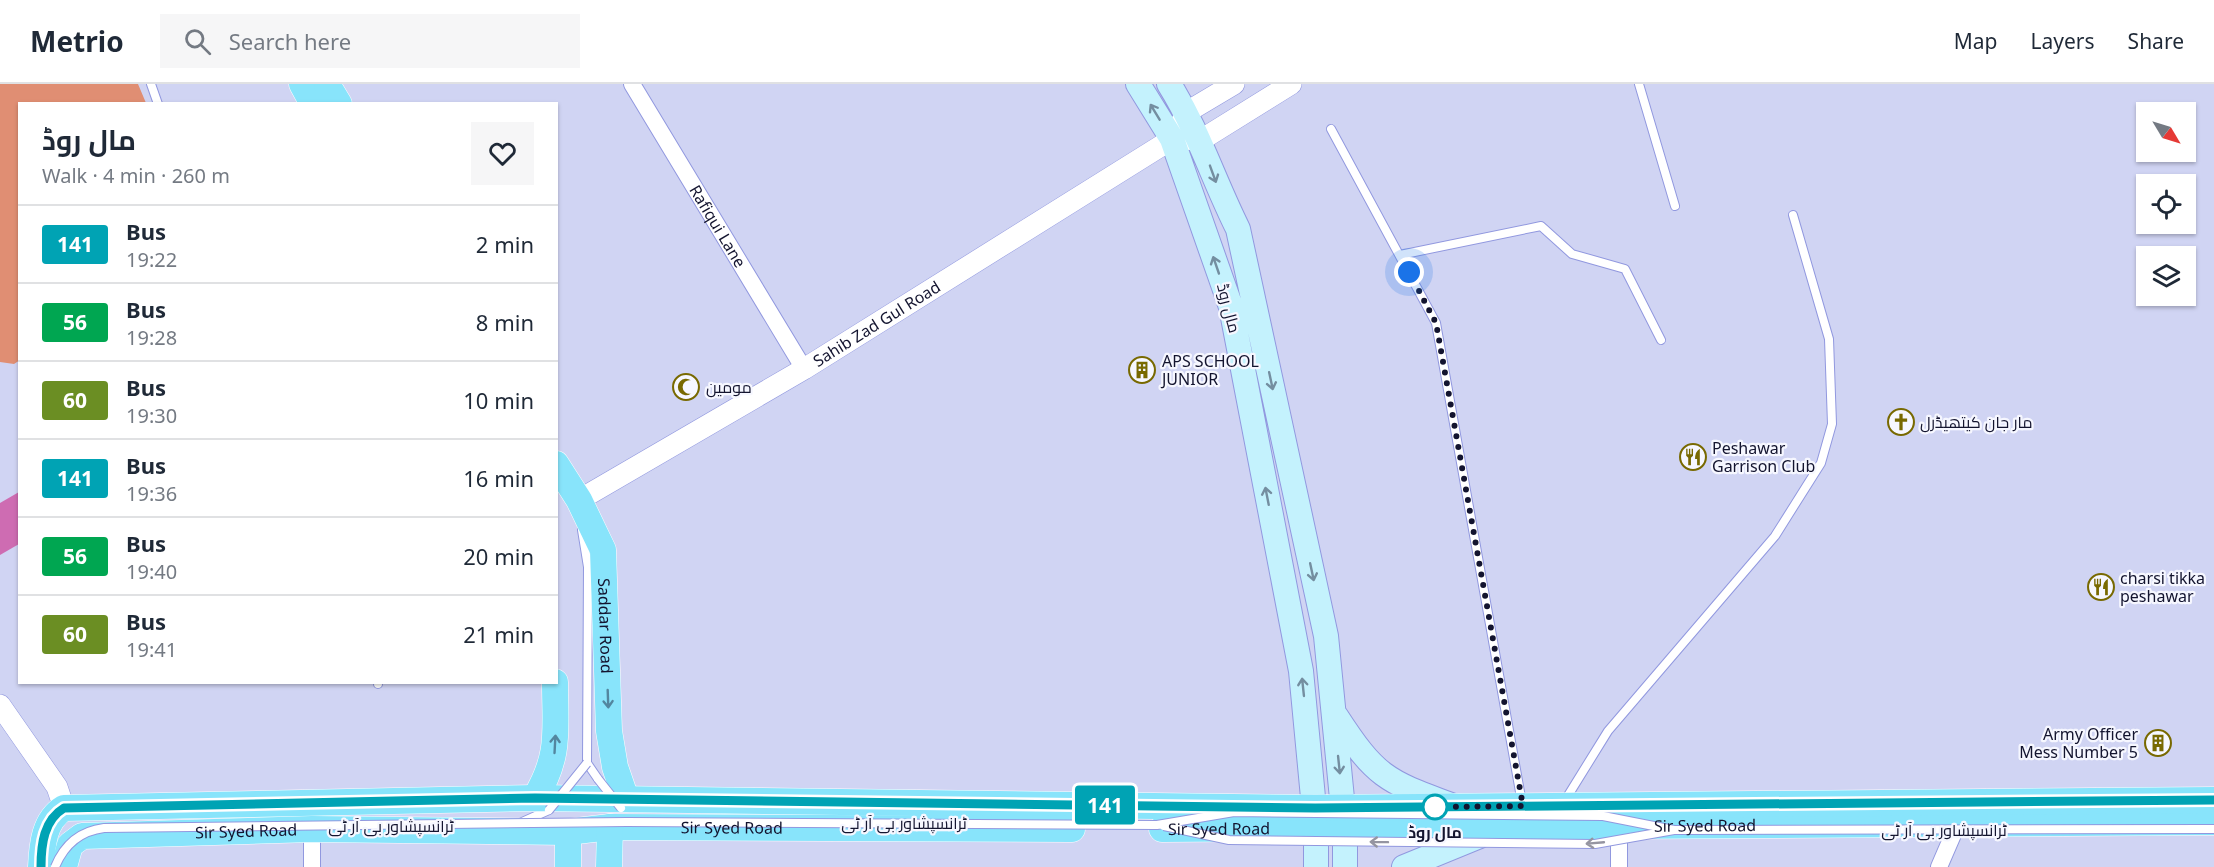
<!DOCTYPE html>
<html lang="en">
<head>
<meta charset="utf-8">
<style>
  body { margin:0; font-family:"Noto Sans",Cairo,sans-serif; background:#f6f6f7; color:#1f2937; height:100vh; display:flex; flex-direction:column; font-size:22px; white-space:nowrap }
  * { box-sizing:border-box; margin:0 }
  p { font-size:20px; color:#747a83 }
  .icon { flex:none; width:33px; height:33px; fill:none; stroke:currentColor; stroke-width:2; stroke-linecap:round; stroke-linejoin:round }
  .map { position:relative; flex:1; overflow:hidden }
  .sheet { position:absolute; left:18px; top:18px; width:540px; height:582px; display:flex; flex-direction:column; background:#fff; border-radius:0px; box-shadow:0 2px 4px #0004 }
  .sheet>* { flex:none }
  .badge { padding:0 12px; border-radius:4px; font-size:21px; line-height:39px }
  .needle { width:39px; rotate:128deg }
  .tools { position:absolute; left:2136px; top:18px; display:grid; gap:12px }
  .tools a { display:grid; place-items:center; width:60px; height:60px; border-radius:0px; background:#fff; box-shadow:0 2px 4px #0004; font-size:30px }
  .you { position:absolute; width:30px; height:30px; margin:-15px; border:4px solid #fff; border-radius:50%; background:#1a73e8; box-shadow:0 0 0 9px #1a73e833 }
  .map>.badge { position:absolute; translate:-50% -50%; box-shadow:0 0 0 3px #fff }
  .round { display:grid; place-items:center; flex:none; width:63px; height:63px; border-radius:0px; background:#f6f6f7 }
  .headline { display:flex; align-items:center; justify-content:space-between; height:102px; padding:0 24px }
  h1 { font-size:28px; font-weight:700; line-height:45px }
  ul { padding:0; list-style:none }
  li { display:flex; align-items:center; gap:18px; height:78px; padding:0 24px; border-top:2px solid #e0e1e3 }
  li div { flex:1 }
  li b { display:block; font-size:22px }
  li em { font-style:normal }
  li .badge { min-width:66px; font-weight:700; text-align:center }
  header { display:flex; align-items:center; gap:36px; box-sizing:border-box; height:84px; padding:0 30px; background:#fff; border-bottom:2px solid #e0e1e3 }
  header strong { font-size:28px }
  nav { display:flex; gap:33px; margin-inline-start:auto; font-size:21px }
  .search { width:420px; height:54px; background:#f6f6f7; display:flex; align-items:center; gap:15px; box-sizing:border-box; padding:0 21px; border-radius:0px; color:#747a83; font-size:22px }
  .map>svg:first-child { display:block }
  .green { fill:#e08e73 }
  .water { fill:#ce6cb2 }
  .lines { fill:none; stroke-linecap:round; stroke-linejoin:round }
  .service-casing { stroke:#9198df; stroke-width:10 }
  .minor-casing { stroke:#9198df; stroke-width:18 }
  .tertiary-casing { stroke:#9198df; stroke-width:22 }
  .secondary-casing { stroke:#9198df; stroke-width:26 }
  .primary-casing { stroke:#fff; stroke-width:27 }
  .service { stroke:#fff; stroke-width:8 }
  .minor { stroke:#fff; stroke-width:16 }
  .tertiary { stroke:#fff; stroke-width:21 }
  .secondary { stroke:#c4f2fd; stroke-width:24 }
  .primary { stroke:#88e4fb; stroke-width:26 }
  .service-bridge-casing { stroke:#9198df; stroke-width:10; stroke-linecap:butt }
  .service-bridge { stroke:#fff; stroke-width:8 }
  .oneway { stroke:#748ea0 }
  .oneway2 { stroke:#53869f }
  .oneway3 { stroke:#9595a1 }
  .line-casing { stroke:#fff; stroke-width:14 }
  .line { stroke:#00a3b4; stroke-width:9 }
  .walk { stroke:#13142f; stroke-width:6; stroke-dasharray:0 10.8 }
  .stop-dot { fill:#fff; stroke:#00a3b4; stroke-width:3 }
  .labels { text-anchor:middle; stroke-width:4.5; stroke-linejoin:round; paint-order:stroke }
  .street-label { font-size:16px; fill:#13142f; stroke:#f6f7ff }
  .poi-label { font-size:16px; fill:#13142f; stroke:#f6f7ff; text-anchor:start }
  .stop-label { font-size:16px; font-weight:bold; fill:#13142f; stroke:#f6f7ff }
</style>
</head>
<body>
<header>
<strong>Metrio</strong>
<div class="search"><svg class="icon" aria-label="search" viewBox="0 0 24 24"><circle cx="10" cy="10" r="6"/><path d="M15 15l6 6"/></svg>Search here</div>
<nav><a>Map</a><a>Layers</a><a>Share</a></nav>
</header>
<div class="map">
<svg width="2214" height="783" viewBox="0 0 2214 783">
  <rect width="100%" height="100%" fill="#d0d4f3"/>
  <path class="green" d="M0 0H138L146 19 20 20V276L14 280 0 278Z"/>
  <path class="water" d="M19 408V460L0 471V419Z"/>
  <g class="lines">
    <defs>
      <path id="service" d="M151 0 158 20
        M1639 0 1675 122
        M1331 45 1436 239 1522 719
        M1400 171 1541 142 1572 170 1625 185 1661 256
        M582 446 588 483 587 679 598 695
        M378 600V598
        M1564 718 1608 647 1775 452 1821 379 1832 340 1829 255 1793 131
        M520 739 549 726"/>
      <g id="minor">
        <path id="s1" d="M632 0 804 285"/>
        <path d="M312 745V783"/>
        <path d="M1619 783V742"/>
        <path d="M1939 783 1958 739"/>
      </g>
      <g id="tertiary">
        <path d="M1181 55 1201 56 1291 0"/>
        <path id="s2" d="M579 416 804 285 1172 55 1187 28 1234 0"/>
        <path d="M0 621 57 703 64 724"/>
      </g>
      <path id="secondary" d="M1138 0 1172 55 1231 223 1301 587 1316 745V783
        M1169 0C1199 48 1213 95 1238 145L1326 552 1345 745V783
        M1336 632C1375 692 1385 697 1451 721
        M1404 783 1480 752"/>
      <g id="primary">
        <path d="M302 0 313 20"/>
        <path d="M327 0 339 20"/>
        <path id="s3" d="M556 380 579 416 603 466 609 647 615 683 626 715"/>
        <path d="M535 714C561 671 555 646 555 598"/>
        <path id="s4" d="M1162 745 2214 738"/>
        <path d="M41 783C42 761 44 736 64 724L535 714 1315 724 2214 716"/>
        <path id="s5" d="M64 783 70 761 82 752 312 745 568 748 610 743 1072 745"/>
        <path d="M568 783V748"/>
        <path d="M609 783 610 743"/>
      </g>
    </defs>
    <use href="#service" class="service-casing"/>
    <use href="#minor" class="minor-casing"/>
    <use href="#tertiary" class="tertiary-casing"/>
    <use href="#secondary" class="secondary-casing"/>
    <use href="#primary" class="primary-casing"/>
    <use href="#service" class="service"/>
    <use href="#minor" class="minor"/>
    <use href="#tertiary" class="tertiary"/>
    <use href="#secondary" class="secondary"/>
    <use href="#primary" class="primary"/>
    <defs>
      <path id="service-bridge" d="M598 695 621 724
        M549 726 587 679
        M1164 742 1229 756 1595 760 1674 746 2214 745
        M55 783C64 761 80 747 104 744L627 738 1157 741 1234 728 1603 732 1674 746"/>
    </defs>
    <use href="#service-bridge" class="service-bridge-casing"/>
    <use href="#service-bridge" class="service-bridge"/>
  </g>
  <defs><path id="oneway-shaft" d="M-6 0H5M1.5-3L5.5 0L1.5 3" fill="none" stroke-width="1.6" stroke-linecap="round" stroke-linejoin="round" transform="scale(1.5)"/></defs>
  <g class="oneway">
    <use href="#oneway-shaft" transform="translate(1155 28) rotate(-121)"/>
    <use href="#oneway-shaft" transform="translate(1213 90) rotate(70)"/>
    <use href="#oneway-shaft" transform="translate(1216 181) rotate(-109)"/>
    <use href="#oneway-shaft" transform="translate(1271 297) rotate(78)"/>
    <use href="#oneway-shaft" transform="translate(1267 412) rotate(-101)"/>
    <use href="#oneway-shaft" transform="translate(1312 488) rotate(78)"/>
    <use href="#oneway-shaft" transform="translate(1303 603) rotate(-96)"/>
    <use href="#oneway-shaft" transform="translate(1339 681) rotate(84)"/>
  </g>
  <g class="oneway2">
    <use href="#oneway-shaft" transform="translate(608 615) rotate(88)"/>
    <use href="#oneway-shaft" transform="translate(555 660) rotate(-87)"/>
  </g>
  <g class="oneway3">
    <use href="#oneway-shaft" transform="translate(1379 758) rotate(-179)"/>
    <use href="#oneway-shaft" transform="translate(1595 759) rotate(175)"/>
  </g>
  <g class="lines">
    <defs>
      <path id="line" d="M41 783C41 760 44 736 64 724L535 714 1315 724 2214 716"/>
    </defs>
    <use href="#line" class="line-casing"/>
    <use href="#line" class="line"/>
    <path class="walk" d="M1409 188 1436 239 1523 722 1435 723"/>
  </g>
  <defs>
    <symbol id="building-ring" viewBox="-11 -11 22 22"><circle r="9.5" fill="#f6f7ff" stroke="#786900" stroke-width="1.5"/><path d="M-4-6H4V6H1V3H-1V6H-4ZM-2.5-4.3h1.7v1.8h-1.7ZM.8-4.3h1.7v1.8H.8ZM-2.5-1h1.7V.8h-1.7ZM.8-1h1.7V.8H.8Z" fill="#786900"/></symbol>
    <symbol id="mosque-ring" viewBox="-11 -11 22 22"><circle r="9.5" fill="#f6f7ff" stroke="#786900" stroke-width="1.5"/><path d="M3.5-4.9A6 6 0 1 0 3.5 4.9A5 5 0 1 1 3.5-4.9Z" fill="#786900"/></symbol>
    <symbol id="church-ring" viewBox="-11 -11 22 22"><circle r="9.5" fill="#f6f7ff" stroke="#786900" stroke-width="1.5"/><path d="M-1.2-6h2.4v3.5h3.3v2.4h-3.3V6h-2.4V-.1h-3.3v-2.4h3.3Z" fill="#786900"/></symbol>
    <symbol id="restaurant-ring" viewBox="-11 -11 22 22"><circle r="9.5" fill="#f6f7ff" stroke="#786900" stroke-width="1.5"/><path d="M-5-6h1v4h1v-4h1v4h1v-4h1v5L-1.5 .5V6h-2V.5L-5-1ZM5-6V6H3V1.5H1.5Q1.5-4 5-6Z" fill="#786900"/></symbol>
  </defs>
  <g fill-rule="evenodd">
    <use href="#building-ring" x="1127" y="271" width="30" height="30"/>
    <use href="#mosque-ring" x="671" y="288" width="30" height="30"/>
    <use href="#church-ring" x="1886" y="323" width="30" height="30"/>
    <use href="#restaurant-ring" x="1678" y="358" width="30" height="30"/>
    <use href="#restaurant-ring" x="2086" y="488" width="30" height="30"/>
    <use href="#building-ring" x="2143" y="644" width="30" height="30"/>
  </g>
  <circle class="stop-dot" cx="1435" cy="723" r="12"/>
  <g class="labels">
    <g class="street-label">
      <text dy="6" stroke="none"><textPath href="#s1" startOffset="166">Rafiqui Lane</textPath></text>
      <text transform="translate(1229 224) rotate(75)" y="6">مال روڈ</text>
      <text dy="6" stroke="none"><textPath href="#s2" startOffset="346">Sahib Zad Gul Road</textPath></text>
      <text dy="6" stroke="none"><textPath href="#s3" startOffset="174">Saddar Road</textPath></text>
      <text x="904" y="745">ٹرانسپشاور بی آر ٹی</text>
      <text x="391" y="748">ٹرانسپشاور بی آر ٹی</text>
      <text dy="6" stroke="none"><textPath href="#s4" startOffset="543">Sir Syed Road</textPath></text>
      <text dy="6" stroke="none"><textPath href="#s5" startOffset="688">Sir Syed Road</textPath></text>
      <text dy="6" stroke="none"><textPath href="#s4" startOffset="57">Sir Syed Road</textPath></text>
      <text x="1944" y="752">ٹرانسپشاور بی آر ٹی</text>
      <text dy="6" stroke="none"><textPath href="#s5" startOffset="202">Sir Syed Road</textPath></text>
    </g>
    <g class="poi-label">
      <text x="1162" y="283">APS SCHOOL<tspan x="1162" dy="18">JUNIOR</tspan></text>
      <text x="706" y="309">مومین</text>
      <text x="1920" y="344">مار جان کیتھیڈرل</text>
      <text x="1712" y="370">Peshawar<tspan x="1712" dy="18">Garrison Club</tspan></text>
      <text x="2120" y="500">charsi tikka<tspan x="2120" dy="18">peshawar</tspan></text>
      <text x="2138" y="656" text-anchor="end">Army Officer<tspan x="2138" dy="18">Mess Number 5</tspan></text>
    </g>
    <g class="stop-label">
      <text x="1435" y="754">مال روڈ</text>
    </g>
  </g>
</svg>
<div class="tools">
<a><svg class="needle" viewBox="-14 -14 28 28"><path d="M0-13l5 13h-10z" fill="#e53935"/><path d="M0 13l5-13h-10z" fill="#747a83"/></svg></a>
<a><svg class="icon" aria-label="locate" viewBox="0 0 24 24"><circle cx="12" cy="12" r="6"/><path d="M12 2v4M12 18v4M2 12h4M18 12h4"/></svg></a>
<a><svg class="icon" aria-label="layers" viewBox="0 0 24 24"><path d="M12 4l9 5-9 5-9-5zM3 14l9 5 9-5"/></svg></a>
</div>
<div class="you" style="left:1409px;top:188px"></div>
<b class="badge" style="left:1105px;top:721px;background:#00a3b4;color:#fff">141</b>
<section class="sheet">
<div class="headline"><div><h1>مال روڈ</h1><p>Walk · 4 min · 260 m</p></div><a class="round"><svg class="icon" aria-label="heart" viewBox="0 0 24 24"><path d="M12 20l-8-8c-3-5 5-10 8-4 3-6 11-1 8 4z"/></svg></a></div>
<ul>
<li><span class="badge" style="background:#00a3b4;color:#fff">141</span><div><b>Bus</b><p>19:22</p></div><em>2 min</em></li>
<li><span class="badge" style="background:#00a651;color:#fff">56</span><div><b>Bus</b><p>19:28</p></div><em>8 min</em></li>
<li><span class="badge" style="background:#6b8e23;color:#fff">60</span><div><b>Bus</b><p>19:30</p></div><em>10 min</em></li>
<li><span class="badge" style="background:#00a3b4;color:#fff">141</span><div><b>Bus</b><p>19:36</p></div><em>16 min</em></li>
<li><span class="badge" style="background:#00a651;color:#fff">56</span><div><b>Bus</b><p>19:40</p></div><em>20 min</em></li>
<li><span class="badge" style="background:#6b8e23;color:#fff">60</span><div><b>Bus</b><p>19:41</p></div><em>21 min</em></li>
</ul>
</section>
</div>
</body>
</html>
